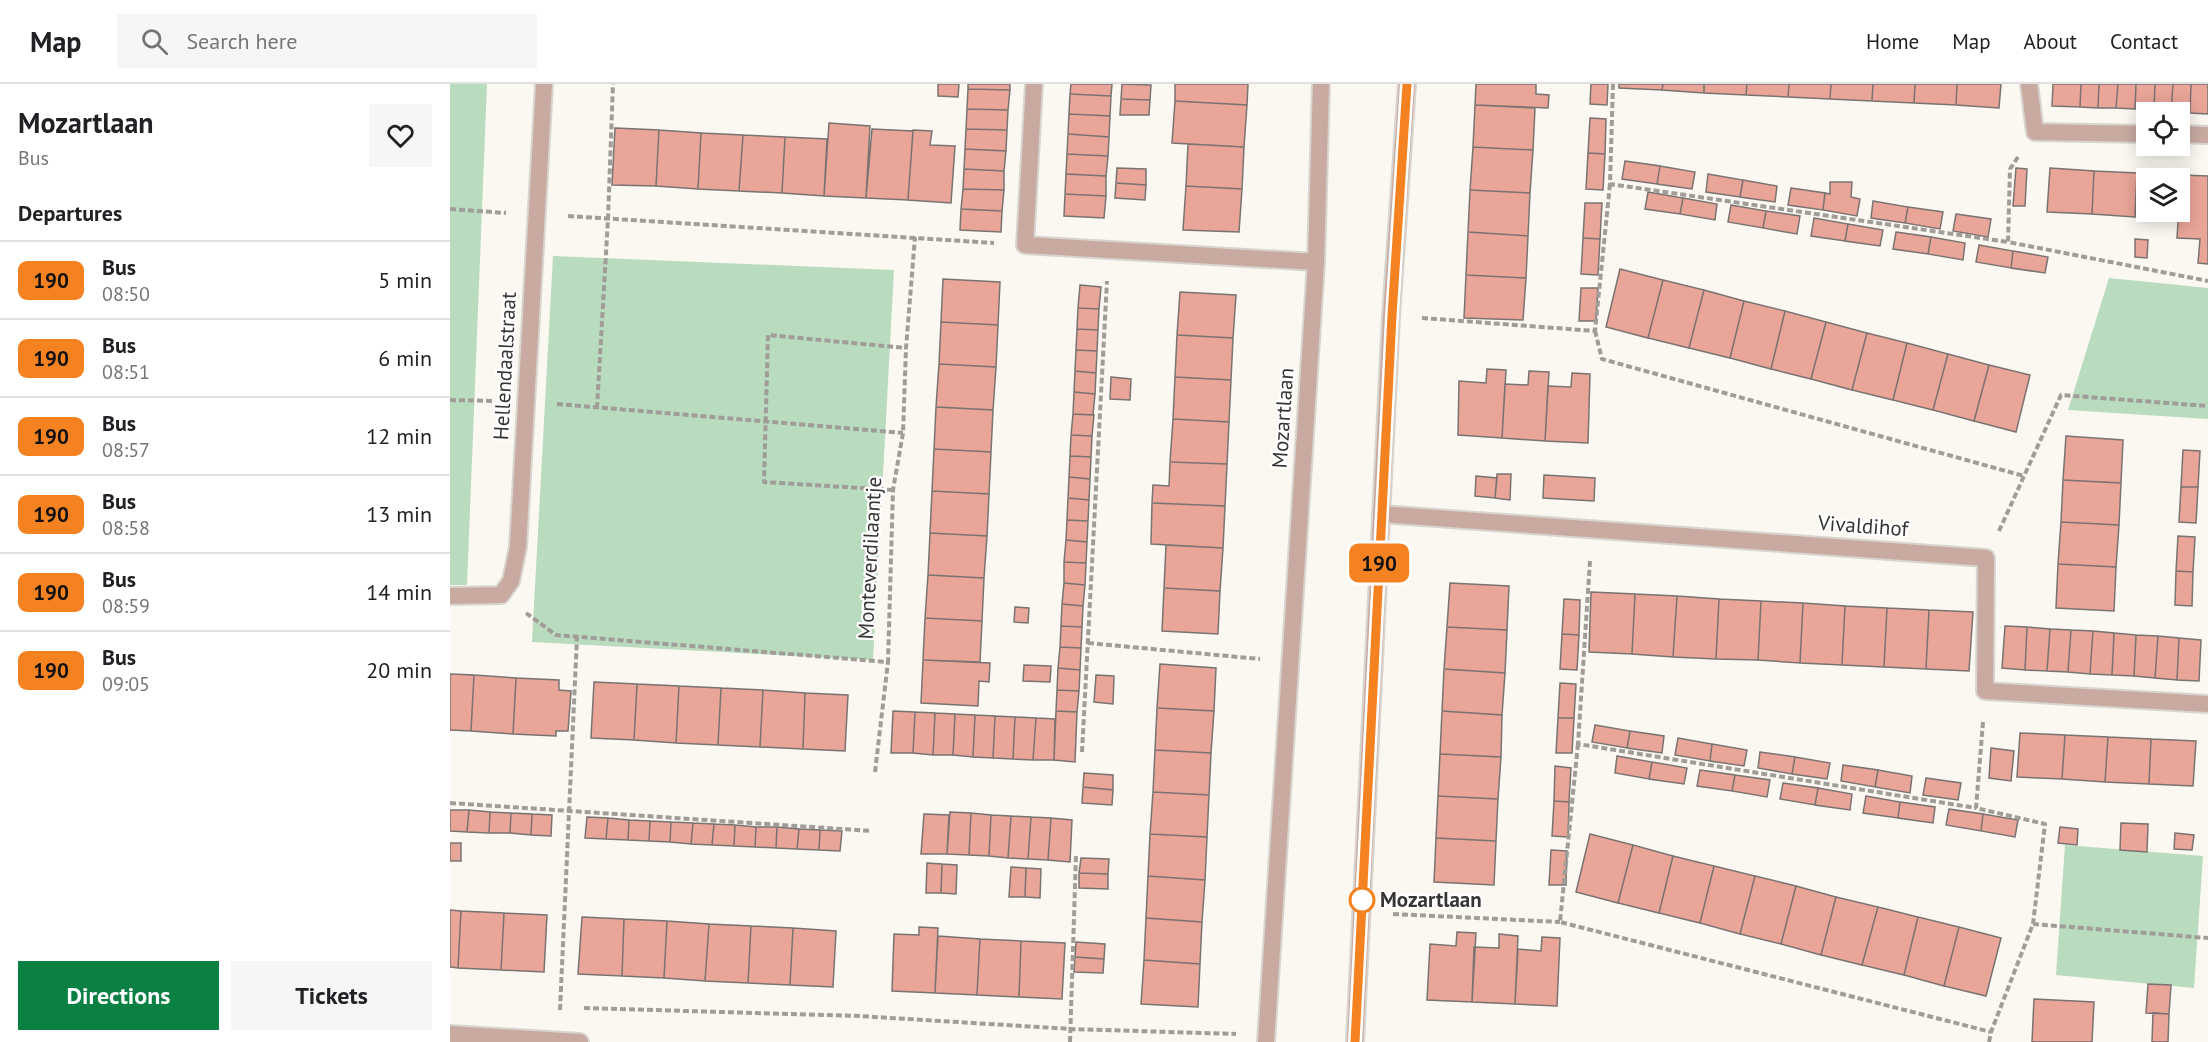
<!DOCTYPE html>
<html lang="en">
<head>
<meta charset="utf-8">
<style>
  body { margin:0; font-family:"PT Sans",sans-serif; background:#f6f6f6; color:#202124; height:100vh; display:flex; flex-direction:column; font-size:22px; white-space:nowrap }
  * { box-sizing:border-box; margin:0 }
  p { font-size:20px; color:#757577 }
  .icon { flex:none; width:33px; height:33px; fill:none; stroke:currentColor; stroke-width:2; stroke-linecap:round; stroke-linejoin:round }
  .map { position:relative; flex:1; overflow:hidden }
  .side { display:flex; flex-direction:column; background:#fff; width:450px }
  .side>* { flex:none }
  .badge { padding:0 12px; border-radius:9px; font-size:21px; line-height:39px }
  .fabs { position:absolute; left:1686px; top:18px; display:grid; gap:12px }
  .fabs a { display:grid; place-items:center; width:54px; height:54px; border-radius:0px; background:#fff; box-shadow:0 3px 15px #0003; font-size:30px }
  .map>.badge { position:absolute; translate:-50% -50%; box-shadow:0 0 0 3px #fff }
  h2 { padding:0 18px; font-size:22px; line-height:54px }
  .round { display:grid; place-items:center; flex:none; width:63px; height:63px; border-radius:0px; background:#f6f6f6 }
  .summary { display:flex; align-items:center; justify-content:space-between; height:102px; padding:0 18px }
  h1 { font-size:28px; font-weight:800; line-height:45px }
  .cta { display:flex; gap:12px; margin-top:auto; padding:12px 18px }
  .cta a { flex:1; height:69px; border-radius:0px; background:#0b8043; color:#fff; font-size:24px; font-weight:800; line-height:69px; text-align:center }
  .cta a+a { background:#f6f6f6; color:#202124 }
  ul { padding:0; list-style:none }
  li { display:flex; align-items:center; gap:18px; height:78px; padding:0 18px; border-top:2px solid #e0e0e0 }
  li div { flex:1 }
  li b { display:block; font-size:22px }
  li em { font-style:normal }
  li .badge { min-width:66px; font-weight:700; text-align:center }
  header { display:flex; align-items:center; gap:36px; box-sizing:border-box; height:84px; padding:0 30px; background:#fff; border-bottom:2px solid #e0e0e0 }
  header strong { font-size:28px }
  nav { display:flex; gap:33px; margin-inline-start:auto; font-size:21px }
  .search { width:420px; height:54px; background:#f6f6f6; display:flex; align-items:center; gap:15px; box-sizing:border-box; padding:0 21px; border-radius:0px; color:#757577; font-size:22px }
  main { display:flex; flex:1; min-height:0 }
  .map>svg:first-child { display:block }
  .green { fill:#b9dbbe }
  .building { fill:#e9a598; stroke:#7a7371; stroke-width:1.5 }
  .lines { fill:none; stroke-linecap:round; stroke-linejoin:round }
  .minor-casing { stroke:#d8d4cf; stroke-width:20 }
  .tertiary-casing { stroke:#d8d4cf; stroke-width:20 }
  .path { stroke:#a09d98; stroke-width:4; stroke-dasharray:6 3; stroke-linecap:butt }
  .minor { stroke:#c8aaa1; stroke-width:16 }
  .tertiary { stroke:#c8aaa1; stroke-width:16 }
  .line-casing { stroke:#fff; stroke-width:14 }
  .line { stroke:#f58220; stroke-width:9 }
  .stop-dot { fill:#fff; stroke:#f58220; stroke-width:3 }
  .labels { text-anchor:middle; stroke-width:4.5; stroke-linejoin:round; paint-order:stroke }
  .street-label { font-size:21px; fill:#373533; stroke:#fff }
  .stop-label { font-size:21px; font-weight:bold; fill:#373533; stroke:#fff; text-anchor:start }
</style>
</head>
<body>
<header>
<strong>Map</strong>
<div class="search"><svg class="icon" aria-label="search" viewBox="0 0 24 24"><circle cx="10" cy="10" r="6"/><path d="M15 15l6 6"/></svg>Search here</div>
<nav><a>Home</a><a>Map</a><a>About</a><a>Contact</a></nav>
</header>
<main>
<section class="side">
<div class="summary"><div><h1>Mozartlaan</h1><p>Bus</p></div><a class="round"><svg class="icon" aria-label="heart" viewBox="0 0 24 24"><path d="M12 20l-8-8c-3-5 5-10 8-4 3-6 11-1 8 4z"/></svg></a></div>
<h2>Departures</h2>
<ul>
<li><span class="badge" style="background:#f58220;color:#111">190</span><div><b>Bus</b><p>08:50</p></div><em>5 min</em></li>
<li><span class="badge" style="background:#f58220;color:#111">190</span><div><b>Bus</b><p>08:51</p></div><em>6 min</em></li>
<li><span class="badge" style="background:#f58220;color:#111">190</span><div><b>Bus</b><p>08:57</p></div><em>12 min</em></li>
<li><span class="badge" style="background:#f58220;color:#111">190</span><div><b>Bus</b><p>08:58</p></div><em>13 min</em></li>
<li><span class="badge" style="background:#f58220;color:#111">190</span><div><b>Bus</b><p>08:59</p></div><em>14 min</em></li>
<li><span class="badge" style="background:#f58220;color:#111">190</span><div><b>Bus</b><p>09:05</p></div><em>20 min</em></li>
</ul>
<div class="cta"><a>Directions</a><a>Tickets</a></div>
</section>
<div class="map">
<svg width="1758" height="958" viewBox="0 0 1758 958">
  <rect width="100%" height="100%" fill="#fbf7f1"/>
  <path class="green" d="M0 0H37L17 501H0Z
    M103 172 444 186 423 576 82 558Z
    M1659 194 1758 204V335L1618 326Z
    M1615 761 1753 772 1744 904 1606 891Z"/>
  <path class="building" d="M488 0H509L508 13 488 12Z
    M518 0H560V6L518 5Z
    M621 0H662L661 12 620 10Z
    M672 0 701 1 700 16 671 15Z
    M725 0H798L797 21 725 17Z
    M1026 0H1086V10L1099 11 1098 24 1025 21Z
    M1141 0H1158L1157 21 1140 20Z
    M1169 0H1213L1212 6 1169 4Z
    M1213 0H1254V9L1212 6Z
    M1254 0H1297L1296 11 1254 9Z
    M1297 0H1339L1338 13 1296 11Z
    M1339 0H1381L1380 15 1338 13Z
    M1381 0H1423L1422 17 1380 15Z
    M1423 0H1465L1464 19 1422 17Z
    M1465 0H1507L1506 21 1464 19Z
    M1507 0H1551L1549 24 1506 21Z
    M1603 0H1631L1630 23 1602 22Z
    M1631 0H1649L1648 24 1630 23Z
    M1649 0H1668L1666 24H1648Z
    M1668 0H1686L1685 25 1666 24Z
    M1686 0H1705L1704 26 1685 25Z
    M1705 0H1723L1721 28 1704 26Z
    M1723 0H1741L1740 29 1721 28Z
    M1741 0H1758V30L1740 29Z
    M518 5 560 6 558 26 517 25Z
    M620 10 661 12 660 32 619 30Z
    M671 15 700 16 699 31H670Z
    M725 17 797 21 794 63 722 59Z
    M1025 21 1085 24 1083 66 1023 63Z
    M517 25 558 26 557 46 516 45Z
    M619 30 660 32 659 53 618 50Z
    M1140 34 1156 35 1155 70 1138 69Z
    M379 39 420 42 416 114 374 112Z
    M165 44 209 46 206 102 162 101Z
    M422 45 463 47 458 116 416 114Z
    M516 45 557 46 556 67 515 65Z
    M209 46 251 49 248 105 206 102Z
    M463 46 482 47 480 61 505 62 501 119 458 116Z
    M251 49 293 51 289 107 248 105Z
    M618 50 659 53 658 72 617 70Z
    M293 51 335 53 332 109 289 107Z
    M335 53 377 55 374 112 332 109Z
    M738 60 794 63 792 105 736 102Z
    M1023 63 1083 66 1080 109 1020 106Z
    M515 65 556 67 554 87 514 85Z
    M1138 69 1155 70 1153 106 1136 105Z
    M617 70 658 72 656 92 616 90Z
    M1175 77 1210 82 1207 100 1172 95Z
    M1210 82 1245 88 1242 105 1207 100Z
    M667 84 696 85V101L666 99Z
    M1566 84 1577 85 1575 122H1563Z
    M1600 84 1644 87 1642 130 1597 128Z
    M514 85 554 87V106L513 105Z
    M1644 87 1687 89 1685 133 1642 130Z
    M1687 89 1731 91 1730 122V94H1696V128H1729V135L1685 133Z
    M616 90 656 92V112L615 110Z
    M1258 90 1293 96 1290 113 1256 108Z
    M1731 91 1758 92V180L1748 179 1750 155 1727 154Z
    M1293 96 1327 102 1325 118 1290 113Z
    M1380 98H1402L1401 113 1410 115 1407 132 1373 126 1375 109 1380 110Z
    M666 99 696 101 695 116 665 114Z
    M736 102 792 105 789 148 733 146Z
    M1341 104 1375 109 1373 126 1338 121Z
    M513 105 554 106 552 127 511 125Z
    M1020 106 1080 109 1078 152 1018 148Z
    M1198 108 1233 114 1230 130 1195 125Z
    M615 110 656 112 654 134 614 132Z
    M1233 114 1267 120 1265 136 1230 130Z
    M1423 117 1458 123 1455 139 1421 134Z
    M1135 119H1152L1150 155 1133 154Z
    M1281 121 1316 127 1313 144 1278 138Z
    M1458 123 1493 128 1490 145 1455 139Z
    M511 125 552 127 551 148 510 146Z
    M1316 127 1350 132 1347 150 1313 144Z
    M1506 130 1541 135 1538 153 1503 147Z
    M1364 134 1398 140 1395 157 1361 152Z
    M1398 140 1433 146 1430 162 1395 157Z
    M1018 148 1078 152 1076 194 1016 191Z
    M1446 148 1481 153 1478 170 1443 165Z
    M1481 153 1515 159 1513 176 1478 170Z
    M1133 154 1150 155 1148 191 1131 190Z
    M1685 155 1698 156 1697 174 1685 173Z
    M1529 161 1563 167 1561 184 1526 178Z
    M1563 167 1598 173 1595 189 1561 184Z
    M1170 185 1213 196 1198 254 1156 243Z
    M1016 191 1076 194 1073 236 1014 234Z
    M493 195 550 198 548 241 491 238Z
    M1213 196 1254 206 1239 264 1198 254Z
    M630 201 651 203 649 225 628 224Z
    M1131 204H1148L1146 237H1129Z
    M1254 206 1294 217 1280 274 1239 264Z
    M730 208 786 211 783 254 727 251Z
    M1294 217 1335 227 1321 285 1280 274Z
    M628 224 649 225 648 246 627 245Z
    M1335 227 1376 238 1361 295 1321 285Z
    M491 238 548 241 546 283 489 280Z
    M1376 238 1417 249 1402 306 1361 295Z
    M627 245 648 246 647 267 626 266Z
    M1417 249 1457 259 1443 316 1402 306Z
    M727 251 783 254 781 296 725 293Z
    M1457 259 1498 270 1483 326 1443 316Z
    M626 266 647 267 646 289 625 287Z
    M1498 270 1539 281 1524 337 1483 326Z
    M489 280 546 283 543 326 486 323Z
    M1539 281 1580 291 1566 348 1524 337Z
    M1037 285 1056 286 1052 354 1008 351 1009 297 1036 299Z
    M625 287 646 289 645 310 624 308Z
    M1079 287 1099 288 1095 357 1052 354 1055 300 1078 301Z
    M1122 289 1140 290 1138 359 1095 357 1098 302 1121 303Z
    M661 293 681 295 680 316 660 315Z
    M725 293 781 296 779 338 723 335Z
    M624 308 645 310 643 331 623 330Z
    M486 323 543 326 541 368 484 365Z
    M623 330 644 331 642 352 621 351Z
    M723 335 779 338 777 380 720 378Z
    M621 351 642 352 641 373 620 372Z
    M1616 352 1673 356 1671 399 1613 396Z
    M484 365 541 368 539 410 482 407Z
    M1733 366 1750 367 1748 403H1731Z
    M620 372 641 373 640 395 619 393Z
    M720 378 777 380 775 422 702 419 703 401 719 402Z
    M1047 390H1061L1060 416 1045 414Z
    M1094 391 1145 394 1144 417 1093 414Z
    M1026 392 1047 394 1045 414 1025 412Z
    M619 393 640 395 639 416 618 414Z
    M1613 396 1671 399 1669 441 1611 438Z
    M1731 403H1748L1746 439 1729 438Z
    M482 407 539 410 537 452 480 449Z
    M618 414 639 416 638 437 617 436Z
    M702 419 775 422 773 464 701 460Z
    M617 436 638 437 637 458 616 456Z
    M1611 438 1669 441 1666 483 1608 480Z
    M480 449 537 452 534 494 478 491Z
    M1728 452 1745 453 1743 488 1726 487Z
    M616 456 637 458 636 479 614 478Z
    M716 461 773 464 770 507 714 504Z
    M614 478 636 479 635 501 614 499Z
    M1608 480 1666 483 1664 527 1606 524Z
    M1726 487 1743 488 1742 522 1725 521Z
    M478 491 534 494 532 537 475 534Z
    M614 499 635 501 633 522 612 520Z
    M1000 499 1059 502 1057 546 997 543Z
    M714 504 770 507 768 550 712 547Z
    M1141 508 1185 510 1182 570 1139 568Z
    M1185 510 1227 512 1223 573 1182 570Z
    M1227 512 1269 515 1266 575 1223 573Z
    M1114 515 1130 516 1129 551 1112 550Z
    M1269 515 1311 517 1308 576 1266 575Z
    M1311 517 1353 519 1350 579 1308 576Z
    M1353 519 1395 522 1392 581 1350 579Z
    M612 520 633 522 632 543 611 542Z
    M1395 522 1437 524 1434 583 1392 581Z
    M565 523 579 524 578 539 564 538Z
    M1437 524 1479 526 1476 585 1434 583Z
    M1479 526 1523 528 1519 587 1476 585Z
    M475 534 532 537 530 578 473 576Z
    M611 542 632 543 631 564 610 563Z
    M1555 542 1577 543 1575 586 1552 584Z
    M997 543 1057 546 1055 589 994 585Z
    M1577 543 1600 545 1597 587 1575 586Z
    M1600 545 1621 546 1618 588 1597 587Z
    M1621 546 1643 547 1640 590 1618 588Z
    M1643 547 1664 549 1662 591 1640 590Z
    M1664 549 1686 551 1684 592 1662 591Z
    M1112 550 1129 551 1127 586 1110 585Z
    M1686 551 1708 552 1705 594 1684 592Z
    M1708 552 1729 554 1727 596 1705 594Z
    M1729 554 1751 556 1749 597 1727 596Z
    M610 563 631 564 630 586 608 584Z
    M473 576 540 579 539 598 529 597 528 622 471 619Z
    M710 580 766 584 764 627 707 624Z
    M574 581 601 582 600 598 573 597Z
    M608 584 630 586 629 607 607 606Z
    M994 585 1055 589 1052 631 992 627Z
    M0 590 24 591 21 647 0 646Z
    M24 591 66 594 63 650 21 647Z
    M646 591 664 592 663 620 644 618Z
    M66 594 109 596V606L121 607 118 647H106V652L63 650Z
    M144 598 187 600 184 656 141 654Z
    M1110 599 1126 600 1124 634H1108Z
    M187 600 229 602 226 659 184 656Z
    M229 602 271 604 268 661 226 659Z
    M271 604 313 606 310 663 268 661Z
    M313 606 355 609 353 665 310 663Z
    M607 606 629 607 627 628 606 627Z
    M355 609 398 611 395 667 353 665Z
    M707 624 764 627 761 669 705 666Z
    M443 627 465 628 463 669H441Z
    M606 627 627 628 625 678 604 676Z
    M992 627 1052 631 1051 673 990 670Z
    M465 628 485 629 483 671 463 669Z
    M485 629 505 630 503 671H483Z
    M505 630 525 631 523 673 503 671Z
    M525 631 545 632 543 674 523 673Z
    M545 632 565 633 563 675 543 674Z
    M565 633 586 634 583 676 563 675Z
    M586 634 605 635 604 676H583Z
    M1108 634H1124L1122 669H1106Z
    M1145 641 1180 647 1177 664 1142 658Z
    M1180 647 1214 652 1212 669 1177 664Z
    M1570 649 1615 651 1612 695 1567 693Z
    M1615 651 1658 653 1655 698 1612 695Z
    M1658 653 1701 655 1699 700 1655 698Z
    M1228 654 1262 660 1260 677 1225 671Z
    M1701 655 1746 657 1743 702 1699 700Z
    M1262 660 1297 666 1294 682 1260 677Z
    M1541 664 1564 667 1561 697 1539 694Z
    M705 666 761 669 759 711 703 708Z
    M1310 668 1345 673 1342 690 1308 684Z
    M990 670 1051 673 1048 715 988 712Z
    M1167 672 1202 678 1199 695 1165 689Z
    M1345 673 1380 679 1377 695 1342 690Z
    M1202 678 1237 684 1234 700 1199 695Z
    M1393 681 1428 686 1425 703 1391 697Z
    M1105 682 1121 684 1119 718 1104 717Z
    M1250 686 1285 691 1282 707 1247 702Z
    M1428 686 1462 692 1460 709 1425 703Z
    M634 689 663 691V706L633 703Z
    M1285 691 1320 696 1317 713 1282 707Z
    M1476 694 1511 699 1508 716 1473 711Z
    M1333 699 1368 704 1365 721 1330 715Z
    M633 703 663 706 662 721 632 719Z
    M1368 704 1402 710 1400 726 1365 721Z
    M703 708 759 711 757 753 700 750Z
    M988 712 1048 715 1046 757 986 754Z
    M1416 712 1450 718 1448 734 1413 729Z
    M1104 717 1119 718 1118 753 1102 752Z
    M1450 718 1485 723 1483 739 1448 734Z
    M1499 725 1533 730 1531 747 1496 741Z
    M0 726H19L17 748 0 747Z
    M19 726 40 728 39 749 17 748Z
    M40 728 61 729 60 749H39Z
    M500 728 521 729 519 771 497 770Z
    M61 729 82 730 81 751 60 749Z
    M521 729 541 731 539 772 519 771Z
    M82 730 102 731 101 752 81 751Z
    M474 730 499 731 497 770H471Z
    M1533 730 1568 736 1565 753 1531 747Z
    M541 731 561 732 558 774 539 772Z
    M561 732 581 733 578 775 558 774Z
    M137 733 158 734 156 755 135 754Z
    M581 733 601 734 598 776 578 775Z
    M158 734 179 736 178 756 156 755Z
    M601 734 622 736 620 778 598 776Z
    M179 736 200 737 199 757 178 756Z
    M200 737 221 738 220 758 199 757Z
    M221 738 243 739 241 760 220 758Z
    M243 739 264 740 262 761 241 760Z
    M1671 739 1698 740 1697 768 1670 766Z
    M264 740 285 741 284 762 262 761Z
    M285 741 306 743 305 763 284 762Z
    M306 743H327L326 764 305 763Z
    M327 743 349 745 347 765 326 764Z
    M1610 743 1628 745 1627 761 1608 759Z
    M349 745 370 746 369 766 347 765Z
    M370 746 392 747 390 767 369 766Z
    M1725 749 1744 751 1742 766 1724 765Z
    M700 750 757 753 755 796 698 792Z
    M1140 750 1183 761 1168 819 1126 808Z
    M986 754 1046 757 1044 801 984 798Z
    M0 759H11V777H0Z
    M1183 761 1223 772 1209 829 1168 819Z
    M1101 766 1117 767 1116 801H1099Z
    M1223 772 1264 782 1250 839 1209 829Z
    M631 774 659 775 658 790 629 789Z
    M477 779 492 780 491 809H476Z
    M492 780 507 781 506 810 491 809Z
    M1264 782 1305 792 1290 850 1250 839Z
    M561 783 576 784 575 813H559Z
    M576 784 591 785 590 814 575 813Z
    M629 789 658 790V805L629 804Z
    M698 792 755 796 752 838 696 834Z
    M1305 792 1346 802 1331 860 1290 850Z
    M1346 802 1386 813 1371 871 1331 860Z
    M1386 813 1428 823 1412 881 1371 871Z
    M1428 823 1468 833 1454 891 1412 881Z
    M0 826 11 827 8 884 0 883Z
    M11 827 54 829 51 886 8 884Z
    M54 829 97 831 94 888 51 886Z
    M132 833 174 835 172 892 128 890Z
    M1468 833 1509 843 1494 902 1454 891Z
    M696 834 752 838 750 880 694 876Z
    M174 835 217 837 214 894 172 892Z
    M217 837 259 840 255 897 214 894Z
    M259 840 301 842 298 899 255 897Z
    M301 842 343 844 340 901 298 899Z
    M469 843 488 844 485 909 442 907 444 850 469 851Z
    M1509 843 1551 854 1536 912 1494 902Z
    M343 844 386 847 383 903 340 901Z
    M1007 848 1026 849 1022 918 977 916 980 860 1006 862Z
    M1049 850 1068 852 1065 920 1022 918 1024 863 1049 864Z
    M488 852 530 855 527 911 485 909Z
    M1092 853 1110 854 1107 922 1065 920 1068 865 1091 867Z
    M530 855 571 857 569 913 527 911Z
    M571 857 615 859 612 915 569 913Z
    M626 858 655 860 654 875 625 873Z
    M625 873 654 875 653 889 624 888Z
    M694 876 750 880 748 923 691 920Z
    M1698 900 1721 901 1719 930 1696 929Z
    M1584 915 1644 918 1642 958H1582Z
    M1703 929 1719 930 1718 958H1702Z"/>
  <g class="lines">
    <defs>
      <path id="minor" d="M584 0 575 161 866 178
        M1579 0 1585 48 1696 50
        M1730 50 1758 51
        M931 430 1536 474 1535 607 1758 620
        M0 512 51 511 61 497 68 463 94 0
        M0 950 130 958
        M816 958 866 178 871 0"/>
      <path id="tertiary" d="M905 958 941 232 957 0"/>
    </defs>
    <use href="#minor" class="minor-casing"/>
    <use href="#tertiary" class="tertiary-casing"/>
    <path class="path" d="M1163 0 1160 100 1558 158
      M1568 73 1560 85 1558 158 1758 197
      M0 125 56 129
      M118 132 544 159
      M972 234 1145 247 1160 100
      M1145 247 1152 275 1574 392
      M0 316 45 317
      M107 320 453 349
      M147 324 158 135 163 0
      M443 406 314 398 318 251 456 264
      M1549 447 1611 311 1758 322
      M1140 477 1128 660 1526 724
      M76 529 106 551 438 578 443 406 453 349 456 264 465 153
      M638 559 810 575
      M1533 638 1526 724 1595 740 1583 840
      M1128 660 1110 838 1541 948
      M632 668 657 197
      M425 688 438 578
      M0 719 422 747
      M943 830 1110 838
      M134 924 409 932 621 945 786 950
      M110 926 127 553
      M620 958 626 771
      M1539 958 1541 948 1583 840 1758 854"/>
    <use href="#minor" class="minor"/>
    <use href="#tertiary" class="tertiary"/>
  </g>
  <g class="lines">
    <defs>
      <path id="line" d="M905 958 942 232 957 0"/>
    </defs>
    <use href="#line" class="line-casing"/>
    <use href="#line" class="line"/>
  </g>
  <circle class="stop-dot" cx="912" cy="816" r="12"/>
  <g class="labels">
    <g class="street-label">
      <text transform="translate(55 282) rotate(-87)" y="7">Hellendaalstraat</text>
      <text transform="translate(833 334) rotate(-86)" y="7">Mozartlaan</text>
      <text transform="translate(1413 442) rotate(4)" y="7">Vivaldihof</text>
      <text transform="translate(420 474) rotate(-87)" y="7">Monteverdilaantje</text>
    </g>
    <g class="stop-label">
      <text x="930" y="823">Mozartlaan</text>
    </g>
  </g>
</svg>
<div class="fabs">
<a><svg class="icon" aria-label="locate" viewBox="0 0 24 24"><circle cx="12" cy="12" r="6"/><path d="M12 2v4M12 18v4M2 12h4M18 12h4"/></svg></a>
<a><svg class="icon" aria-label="layers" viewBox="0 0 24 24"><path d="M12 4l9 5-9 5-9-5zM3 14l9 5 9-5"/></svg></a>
</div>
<b class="badge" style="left:929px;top:479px;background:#f58220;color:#111">190</b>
</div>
</main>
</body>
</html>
